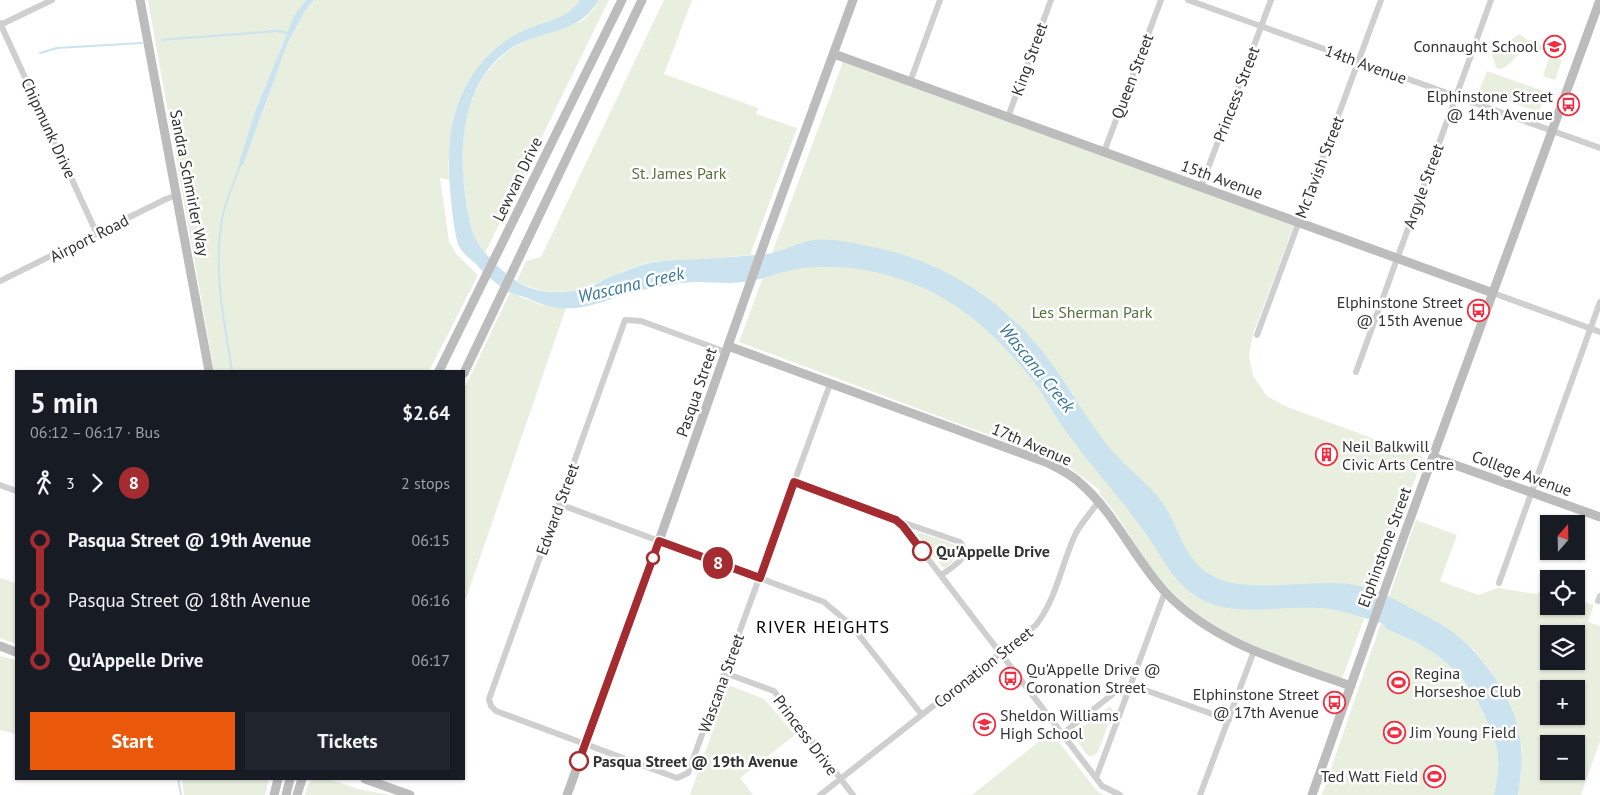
<!DOCTYPE html>
<html lang="en">
<head>
<meta charset="utf-8">
<style>
  body { margin:0; font-family:"PT Sans",sans-serif; background:#20242c; color:#f1f3f6; height:100vh; display:flex; flex-direction:column; font-size:19px; white-space:nowrap }
  * { box-sizing:border-box; margin:0 }
  p { font-size:16px; color:#9ea1a6 }
  .icon { flex:none; width:28px; height:28px; fill:none; stroke:currentColor; stroke-width:2; stroke-linecap:round; stroke-linejoin:round }
  .map { position:relative; flex:1; overflow:hidden }
  .side { position:absolute; left:15px; top:370px; width:450px; height:410px; display:flex; flex-direction:column; background:#171b24; border-radius:0px; box-shadow:0 1px 4px #0004 }
  .side>* { flex:none }
  .badge { padding:0 10px; border-radius:16px; font-size:18px; line-height:32px }
  .needle { width:32px; rotate:20deg }
  .buttons { position:absolute; left:1540px; top:515px; display:grid; gap:10px }
  .buttons a { display:grid; place-items:center; width:45px; height:45px; border-radius:0px; background:#171b24; box-shadow:0 1px 4px #0004; font-size:25px }
  .map>.badge { position:absolute; translate:-50% -50%; box-shadow:0 0 0 2px #fff }
  .legs { display:flex; align-items:center; gap:8px; height:55px; padding:0 15px; font-size:16px }
  .legs p { margin-inline-start:auto }
  .summary { display:flex; align-items:center; justify-content:space-between; height:85px; padding:0 15px }
  h1 { font-size:28px; font-weight:700; line-height:38px }
  .cta { display:flex; gap:10px; margin-top:auto; padding:10px 15px }
  .cta a { flex:1; height:58px; border-radius:0px; background:#ea580c; color:#fff; font-size:20px; font-weight:700; line-height:58px; text-align:center }
  .cta a+a { background:#20242c; color:#f1f3f6 }
  ul { padding:0 15px; list-style:none }
  li { display:flex; align-items:center; gap:18px; height:60px; font-size:19px }
  li i { display:grid; place-items:center; width:8px; height:100%; margin:0 6px; background:currentColor }
  li i::after { content:''; width:12px; height:12px; margin:-6px; border:4px solid; border-radius:50%; background:#171b24 }
  li p { margin-inline-start:auto }
  li:first-child i { background:linear-gradient(#0000 50%,currentColor 0) }
  li:last-child i { background:linear-gradient(currentColor 50%,#0000 0) }
  .map>svg:first-child { display:block }
  .green { fill:#e8efdf; fill-rule:evenodd }
  .water { fill:#cbe2ef }
  .lines { fill:none; stroke-linecap:round; stroke-linejoin:round }
  .stream { stroke:#cbe2ef; stroke-width:2 }
  .street { stroke:#cfcfcf; stroke-width:6 }
  .secondary { stroke:#bcbcbc; stroke-width:9 }
  .line-1-casing { stroke:#fff; stroke-width:11 }
  .line-1 { stroke:#a42c31; stroke-width:8 }
  .stop-1-dot { fill:#fff; stroke:#a42c31; stroke-width:2.5 }
  .labels { text-anchor:middle; stroke-width:5; stroke-linejoin:round; paint-order:stroke }
  .poi-label { font-size:16px; fill:#323232; stroke:#fff; text-anchor:end }
  .street-label { font-size:16px; fill:#323232; stroke:#fff }
  .park-label { font-size:16px; fill:#56713c; stroke:#fff }
  .stop-label { font-size:16px; font-weight:bold; fill:#323232; stroke:#fff; text-anchor:start }
  .water-label { font-size:18px; font-style:italic; fill:#3a7799; stroke:#fff }
  .neighbourhood-label { font-size:18px; letter-spacing:1px; fill:#000; stroke:#fff }
</style>
</head>
<body>
<div class="map">
<svg width="1600" height="795" viewBox="0 0 1600 795">
  <rect width="100%" height="100%" fill="#fff"/>
  <path class="green" d="M148 0H306L295 14 256 109 243 165 288 42 305 11 314 0H580L574 8 565 16 528 29 509 39 487 56 448 162 449 180 440 178 449 241 456 254 478 275 429 371H214Z
    M598 0H609L485 253C481 247 475 240 473 234 469 225 469 213 467 204 456 149 462 83 511 49 530 36 554 32 575 23 578 22 582 21 585 19 591 14 595 6 598 0Z
    M664 0H692L664 74 758 108 756 114 797 128 750 255C726 257 702 259 678 261 669 261 659 260 651 262 602 275 569 309 517 281L526 261 541 257Z
    M1520 34 1527 40H1537L1539 42 1542 49 1536 54 1523 51C1513 56 1510 69 1498 69L1496 67 1490 48 1494 38 1510 43 1513 38Z
    M1550 56 1562 60 1555 80 1543 76Z
    M843 62 1294 225 1253 334 1249 355 1253 376 1267 396 1285 406 1423 457 1342 679C1272 653 1209 636 1158 577 1136 551 1123 519 1099 493L1101 491 1068 466 1056 460 739 342Z
    M1487 71 1546 92 1539 112 1479 91Z
    M510 293 542 305 566 308 464 604V389Z
    M1416 520 1457 535 1440 581 1478 595 1498 588 1536 594 1546 589H1549V606H1576V599L1594 605 1588 622 1600 626V741L1581 795H1518L1521 773 1522 748 1519 732 1504 693 1491 671 1474 650 1389 597ZM1549 634H1576V661H1549ZM1549 689H1576V716H1549ZM1549 744H1576V771H1549Z
    M919 532 958 546C959 556 952 562 945 568L942 567 918 536Z
    M0 578 16 583V644L0 638Z
    M1381 623 1384 624 1386 629C1436 648 1468 673 1488 723 1493 735 1498 748 1498 760 1499 772 1496 784 1494 795H1322Z
    M0 656 16 660V734L0 730Z
    M731 686 764 699 795 735 740 778 753 795H690L728 688Z
    M1110 706 1113 711 1098 752 1093 756H1088L1074 737V734Z
    M1051 732 1097 791 1104 795H972Z
    M182 779H269L265 795H184Z
    M312 779H329L358 789 390 795H305L308 785Z"/>
  <path class="water" d="M306 0H314L305 11 288 42 243 165 239 163 256 109 295 14Z
    M580 0H598C582 33 542 30 513 47 461 79 457 152 467 206 469 217 470 228 475 238 485 257 510 280 530 288 547 294 570 293 588 287 595 285 603 280 610 277 623 272 637 266 650 263 660 260 672 261 683 260 711 258 739 257 766 254 783 252 798 242 814 240 833 238 854 243 872 247 947 261 1011 306 1055 368 1070 389 1082 411 1097 431 1103 440 1110 449 1118 457 1131 471 1147 483 1159 498 1178 522 1182 557 1209 574 1243 596 1308 579 1349 584 1371 587 1392 598 1411 608 1425 616 1441 623 1454 633 1486 658 1518 704 1521 745 1523 762 1520 779 1518 795H1494C1496 784 1499 772 1498 760 1498 747 1493 735 1488 723 1468 673 1436 648 1386 629L1384 624C1364 618 1343 610 1322 608 1288 605 1241 616 1209 603 1174 588 1165 560 1144 531 1119 496 1090 465 1065 430 1053 414 1043 392 1030 377 1000 340 972 312 928 290 888 271 841 262 797 269 778 272 760 281 742 282 728 284 713 282 699 282 680 282 661 286 643 290 615 295 590 311 560 308 548 307 538 303 527 298 523 296 518 296 513 294 501 289 484 273 475 263 470 259 463 253 460 248 455 240 452 210 451 199 446 153 448 109 476 70 489 52 505 39 525 30 547 20 565 21 580 0Z"/>
  <g class="lines">
    <path class="stream" d="M162 40 276 31 289 33
      M40 53 57 48 142 43
      M232 371C224 319 212 267 223 214 227 197 235 180 241 163
      M178 779 181 795"/>
    <path class="street" d="M1188 0 1600 148
      M0 23 97 234
      M0 25 52 0
      M910 82 940 0
      M1008 117 1051 0
      M1104 152 1161 0
      M1201 187 1271 0
      M0 281 166 199 178 195
      M1493 293 1600 332
      M1257 335 1381 0
      M726 352 641 321 625 320 489 699 491 706 496 711 677 778 688 773 830 384
      M1356 372 1491 0
      M794 482 896 520 903 526 1096 778 1102 786 1120 795
      M0 485 16 491
      M559 504 824 602 851 625 922 715
      M899 521 960 542C973 557 952 567 941 575
      M1499 583 1600 302
      M1598 601 1600 596
      M725 673 774 691 853 795
      M1062 734 1123 686 1131 685 1229 720
      M1096 778 1165 592
      M820 795 1036 625C1058 596 1061 564 1076 533 1082 522 1092 511 1099 501
      M1200 795 1254 651"/>
    <path class="secondary" d="M140 0 209 371
      M834 54 1493 293
      M728 346 1048 463C1059 469 1071 474 1080 483 1116 514 1134 559 1166 593 1217 645 1285 662 1351 686
      M439 371 622 0
      M464 373 642 0
      M1433 457 1600 517
      M0 646 16 652
      M365 779 410 795
      M274 795 278 779
      M286 795 290 779
      M297 795 302 779
      M567 795 659 541 766 238 853 0
      M1312 795 1402 541 1600 0"/>
  </g>
  <g class="lines">
    <defs>
      <path id="line-1" d="M579 761 659 541 760 578 794 482 896 520 903 526 922 551"/>
    </defs>
    <use href="#line-1" class="line-1-casing"/>
    <use href="#line-1" class="line-1"/>
  </g>
  <defs>
    <symbol id="school-ring" viewBox="-11 -11 22 22"><circle r="9.5" fill="#fff" stroke="#ef2e42" stroke-width="1.5"/><path d="M0-5L7-2L0 1L-7-2ZM-4 1L0 2.5L4 1V4Q0 6-4 4Z" fill="#ef2e42"/></symbol>
    <symbol id="bus-ring" viewBox="-11 -11 22 22"><circle r="9.5" fill="#fff" stroke="#ef2e42" stroke-width="1.5"/><path d="M-5-6H5V4H4V6H2V4H-2V6H-4V4H-5ZM-3.5-4V0h7V-4ZM-3.5 1.2v1.5H-2V1.2ZM2 1.2v1.5H3.5V1.2Z" fill="#ef2e42"/></symbol>
    <symbol id="building-ring" viewBox="-11 -11 22 22"><circle r="9.5" fill="#fff" stroke="#ef2e42" stroke-width="1.5"/><path d="M-4-6H4V6H1V3H-1V6H-4ZM-2.5-4.3h1.7v1.8h-1.7ZM.8-4.3h1.7v1.8H.8ZM-2.5-1h1.7V.8h-1.7ZM.8-1h1.7V.8H.8Z" fill="#ef2e42"/></symbol>
    <symbol id="stadium-ring" viewBox="-11 -11 22 22"><circle r="9.5" fill="#fff" stroke="#ef2e42" stroke-width="1.5"/><path d="M0-5a6.5 5 0 1 0 0 10a6.5 5 0 1 0 0-10ZM-3.5-1.8h7v3.6h-7Z" fill="#ef2e42"/></symbol>
  </defs>
  <g fill-rule="evenodd">
    <use href="#school-ring" x="1542" y="34" width="25" height="25"/>
    <use href="#bus-ring" x="1556" y="92" width="25" height="25"/>
    <use href="#bus-ring" x="1466" y="298" width="25" height="25"/>
    <use href="#building-ring" x="1314" y="442" width="25" height="25"/>
    <use href="#bus-ring" x="998" y="666" width="25" height="25"/>
    <use href="#stadium-ring" x="1386" y="670" width="25" height="25"/>
    <use href="#bus-ring" x="1322" y="690" width="25" height="25"/>
    <use href="#school-ring" x="972" y="712" width="25" height="25"/>
    <use href="#stadium-ring" x="1382" y="720" width="25" height="25"/>
    <use href="#stadium-ring" x="1422" y="764" width="25" height="25"/>
  </g>
  <g class="stop-1-dot">
    <circle cx="922" cy="551" r="9"/>
    <circle cx="653" cy="558" r="6"/>
    <circle cx="579" cy="761" r="9"/>
  </g>
  <g class="labels">
    <g class="poi-label">
      <text x="1538" y="52">Connaught School</text>
      <text x="1553" y="102">Elphinstone Street<tspan x="1553" dy="18">@ 14th Avenue</tspan></text>
      <text x="1463" y="308">Elphinstone Street<tspan x="1463" dy="18">@ 15th Avenue</tspan></text>
      <text x="1342" y="452" text-anchor="start">Neil Balkwill<tspan x="1342" dy="18">Civic Arts Centre</tspan></text>
      <text x="1026" y="675" text-anchor="start">Qu'Appelle Drive @<tspan x="1026" dy="18">Coronation Street</tspan></text>
      <text x="1414" y="679" text-anchor="start">Regina<tspan x="1414" dy="18">Horseshoe Club</tspan></text>
      <text x="1319" y="700">Elphinstone Street<tspan x="1319" dy="18">@ 17th Avenue</tspan></text>
      <text x="1000" y="721" text-anchor="start">Sheldon Williams<tspan x="1000" dy="18">High School</tspan></text>
      <text x="1410" y="738" text-anchor="start">Jim Young Field</text>
      <text x="1418" y="782">Ted Watt Field</text>
    </g>
    <g class="street-label">
      <text transform="translate(1029 59) rotate(-70)" y="6">King Street</text>
      <text transform="translate(1366 64) rotate(20)" y="6">14th Avenue</text>
      <text transform="translate(1132 76) rotate(-69)" y="6">Queen Street</text>
      <text transform="translate(1236 94) rotate(-69)" y="6">Princess Street</text>
      <text transform="translate(49 128) rotate(65)" y="6">Chipmunk Drive</text>
      <text transform="translate(1319 167) rotate(-69)" y="6">McTavish Street</text>
      <text transform="translate(517 179) rotate(-64)" y="6">Lewvan Drive</text>
      <text transform="translate(1222 179) rotate(20)" y="6">15th Avenue</text>
      <text transform="translate(190 183) rotate(79)" y="6">Sandra Schmirler Way</text>
      <text transform="translate(1423 186) rotate(-70)" y="6">Argyle Street</text>
      <text transform="translate(89 238) rotate(-27)" y="6">Airport Road</text>
      <text transform="translate(696 392) rotate(-71)" y="6">Pasqua Street</text>
      <text transform="translate(1032 444) rotate(23)" y="6">17th Avenue</text>
      <text transform="translate(1522 473) rotate(20)" y="6">College Avenue</text>
      <text transform="translate(557 509) rotate(-70)" y="6">Edward Street</text>
      <text transform="translate(1384 547) rotate(-70)" y="6">Elphinstone Street</text>
      <text transform="translate(983 667) rotate(-38)" y="6">Coronation Street</text>
      <text transform="translate(721 683) rotate(-70)" y="6">Wascana Street</text>
      <text transform="translate(806 735) rotate(53)" y="6">Princess Drive</text>
    </g>
    <g class="park-label">
      <text x="679" y="179">St. James Park</text>
      <text x="1092" y="318">Les Sherman Park</text>
    </g>
    <g class="stop-label">
      <text x="936" y="557">Qu'Appelle Drive</text>
      <text x="593" y="767">Pasqua Street @ 19th Avenue</text>
    </g>
    <g class="water-label">
      <text transform="translate(631 285) rotate(-13)" y="6">Wascana Creek</text>
      <text transform="translate(1037 368) rotate(51)" y="6">Wascana Creek</text>
    </g>
    <g class="neighbourhood-label">
      <text x="823" y="633">RIVER HEIGHTS</text>
    </g>
  </g>
</svg>
<div class="buttons">
<a><svg class="needle" viewBox="-14 -14 28 28"><path d="M0-13l5 13h-10z" fill="#e53935"/><path d="M0 13l5-13h-10z" fill="#9ea1a6"/></svg></a>
<a><svg class="icon" aria-label="locate" viewBox="0 0 24 24"><circle cx="12" cy="12" r="6"/><path d="M12 2v4M12 18v4M2 12h4M18 12h4"/></svg></a>
<a><svg class="icon" aria-label="layers" viewBox="0 0 24 24"><path d="M12 4l9 5-9 5-9-5zM3 14l9 5 9-5"/></svg></a>
<a>+</a>
<a>−</a>
</div>
<b class="badge" style="left:718px;top:563px;background:#a42c31;color:#fff">8</b>
<section class="side">
<div class="summary"><div><h1>5 min</h1><p>06:12 – 06:17 · Bus</p></div><b>$2.64</b></div>
<div class="legs"><svg class="icon" aria-label="walk" viewBox="0 0 24 24"><circle cx="13" cy="4" r="2"/><path d="M13 8l-2 6 4 7M11 14l-3 7M7 12l3-4h3l4 4"/></svg>3<svg class="icon" aria-label="forward" viewBox="0 0 24 24"><path d="M9 5l7 7-7 7"/></svg><b class="badge" style="background:#a42c31;color:#fff">8</b><p>2 stops</p></div>
<ul>
<li><i style="color:#a42c31"></i><b>Pasqua Street @ 19th Avenue</b><p>06:15</p></li>
<li><i style="color:#a42c31"></i><span>Pasqua Street @ 18th Avenue</span><p>06:16</p></li>
<li><i style="color:#a42c31"></i><b>Qu'Appelle Drive</b><p>06:17</p></li>
</ul>
<div class="cta"><a>Start</a><a>Tickets</a></div>
</section>
</div>
</body>
</html>
